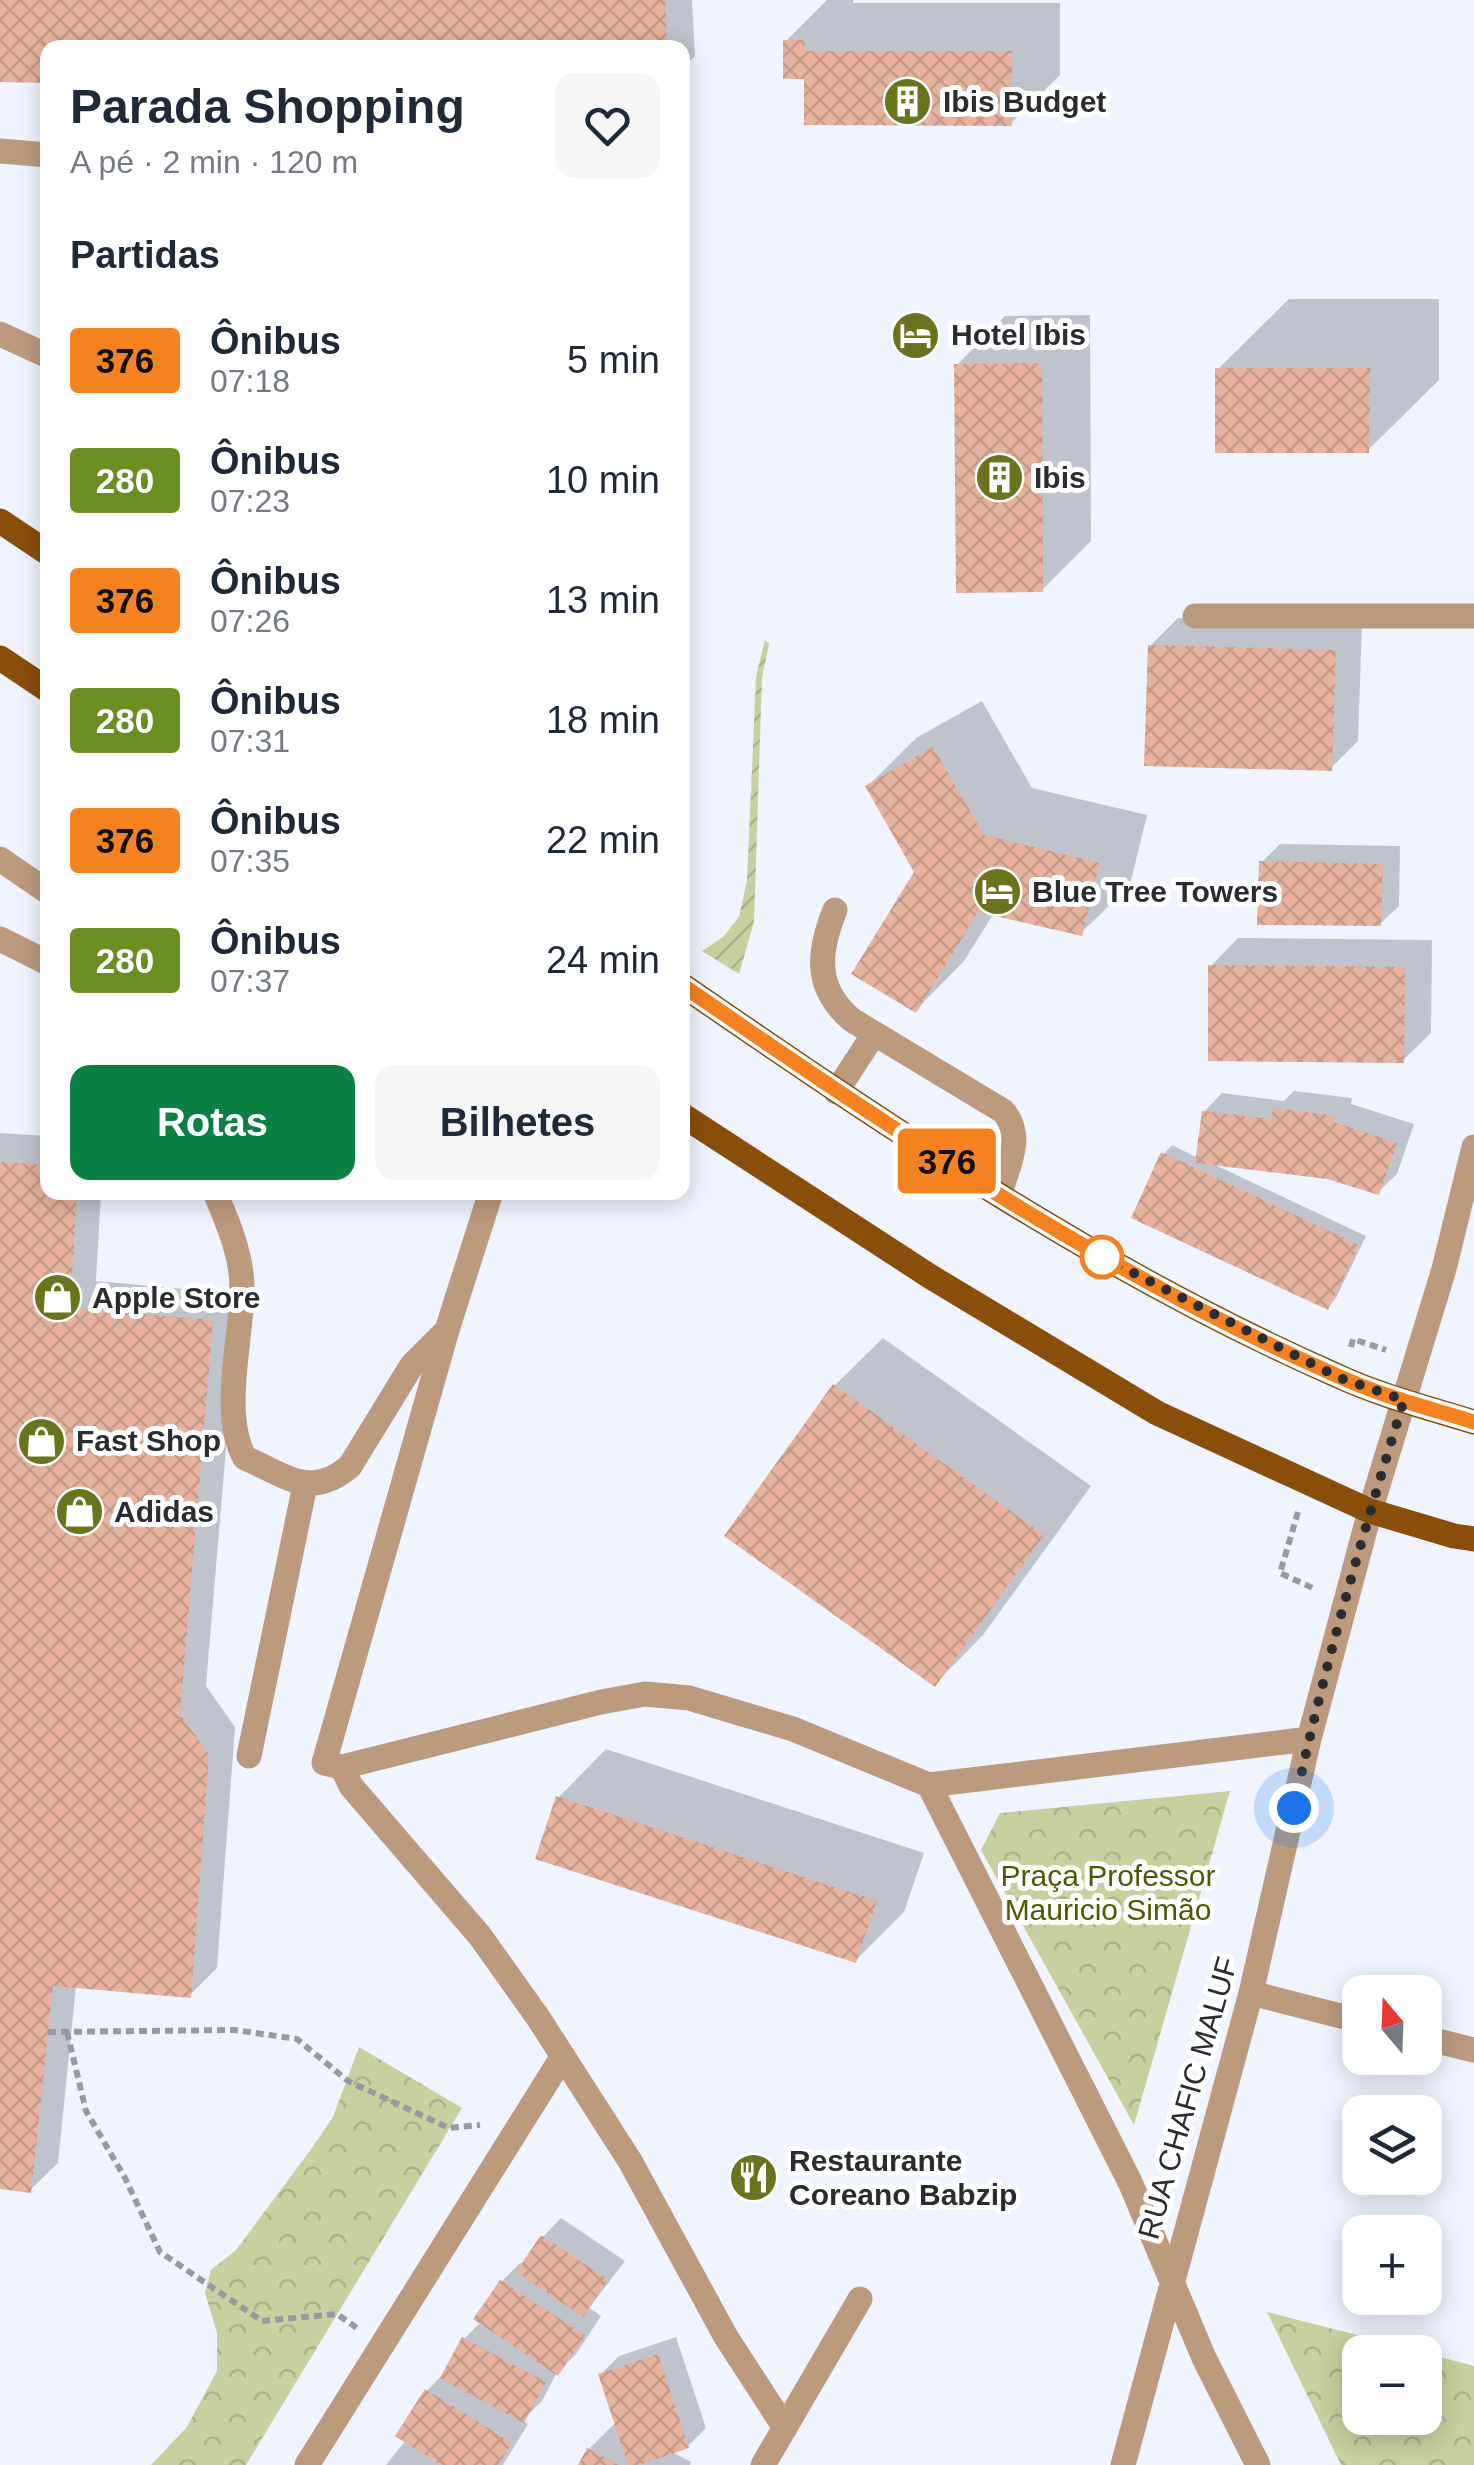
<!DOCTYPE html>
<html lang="pt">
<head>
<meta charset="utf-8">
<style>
  body { margin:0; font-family:Helvetica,sans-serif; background:#f6f6f7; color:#1f2937; height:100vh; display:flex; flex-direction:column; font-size:38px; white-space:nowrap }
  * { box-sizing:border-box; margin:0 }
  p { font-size:32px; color:#747a83 }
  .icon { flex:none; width:55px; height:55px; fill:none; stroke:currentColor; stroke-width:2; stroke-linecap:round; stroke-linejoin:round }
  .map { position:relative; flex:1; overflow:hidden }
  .drawer { position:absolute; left:40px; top:40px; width:650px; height:1160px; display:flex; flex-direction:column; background:#fff; border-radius:20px; box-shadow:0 5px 25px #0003 }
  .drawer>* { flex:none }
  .badge { padding:0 20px; border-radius:8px; font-size:35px; line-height:65px }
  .needle { width:65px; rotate:341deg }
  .fabs { position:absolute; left:1342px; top:1975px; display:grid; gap:20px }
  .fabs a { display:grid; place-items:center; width:100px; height:100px; border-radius:20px; background:#fff; box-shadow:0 5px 25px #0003; font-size:50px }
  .you { position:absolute; width:50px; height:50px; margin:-25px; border:8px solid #fff; border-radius:50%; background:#1a73e8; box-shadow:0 0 0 15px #1a73e833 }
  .map>.badge { position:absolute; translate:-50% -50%; box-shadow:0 0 0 5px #fff }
  h2 { padding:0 30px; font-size:38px; line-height:90px }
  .round { display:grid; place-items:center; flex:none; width:105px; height:105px; border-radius:20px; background:#f6f6f7 }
  .summary { display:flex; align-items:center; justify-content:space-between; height:170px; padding:0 30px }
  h1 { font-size:48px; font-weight:700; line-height:75px }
  .button { display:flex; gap:20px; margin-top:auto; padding:20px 30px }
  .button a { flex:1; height:115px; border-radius:20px; background:#0b8043; color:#fff; font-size:40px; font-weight:700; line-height:115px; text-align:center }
  .button a+a { background:#f6f6f7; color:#1f2937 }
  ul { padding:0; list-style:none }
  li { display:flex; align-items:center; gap:30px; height:120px; padding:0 30px }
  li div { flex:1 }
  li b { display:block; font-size:38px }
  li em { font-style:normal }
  li .badge { min-width:110px; font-weight:700; text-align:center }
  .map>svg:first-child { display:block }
  .park { fill:url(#park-crowns) }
  .garden { fill:url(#garden-furrows) }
  .shadow { fill:#0003 }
  .building { fill:url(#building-cross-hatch) }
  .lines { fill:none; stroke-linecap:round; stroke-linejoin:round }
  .path { stroke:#969aa2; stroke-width:6; stroke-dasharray:8 5; stroke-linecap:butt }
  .service { stroke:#bc9a7e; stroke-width:25 }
  .minor { stroke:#bc9a7e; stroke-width:25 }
  .primary { stroke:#894e0a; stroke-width:25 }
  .line-casing { stroke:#fff; stroke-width:22 }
  .line { stroke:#f58220; stroke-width:15 }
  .walk { stroke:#2a2c30; stroke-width:10; stroke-dasharray:0 18 }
  .stop-dot { fill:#fff; stroke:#f58220; stroke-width:5 }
  .labels { text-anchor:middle; stroke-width:10; stroke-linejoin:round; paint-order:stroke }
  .poi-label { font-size:30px; font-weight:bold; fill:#2a2c30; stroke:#fff; text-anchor:start }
  .park-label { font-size:30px; fill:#505705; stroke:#fff }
  .street-label { font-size:30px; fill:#2a2c30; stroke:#fff }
</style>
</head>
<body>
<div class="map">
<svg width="1474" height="2465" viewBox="0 0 1474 2465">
  <defs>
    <pattern id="park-crowns" width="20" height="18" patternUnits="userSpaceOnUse" patternTransform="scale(2.5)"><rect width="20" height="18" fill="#c8d09f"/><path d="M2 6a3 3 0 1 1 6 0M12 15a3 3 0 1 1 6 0" fill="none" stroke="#acb389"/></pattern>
    <pattern id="garden-furrows" width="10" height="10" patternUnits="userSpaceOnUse" patternTransform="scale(2.5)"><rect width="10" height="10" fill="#c8d09f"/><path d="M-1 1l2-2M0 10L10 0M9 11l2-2" fill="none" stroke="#acb389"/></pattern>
    <pattern id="building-cross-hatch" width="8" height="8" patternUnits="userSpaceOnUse" patternTransform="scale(2.5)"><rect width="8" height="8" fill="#e7b39f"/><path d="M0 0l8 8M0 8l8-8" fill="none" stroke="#c69a89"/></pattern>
  </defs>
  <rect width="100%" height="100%" fill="#eff4ff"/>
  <path class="park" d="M1230 1791 1134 2125 981 1850 1000 1813Z
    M359 2047 462 2108 246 2465H151L187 2427 217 2371V2333L205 2293 211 2270 236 2250 312 2148 333 2117Z
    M1267 2312 1423 2352H1360V2418H1425V2353L1474 2366V2465H1341Z"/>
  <path class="garden" d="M765 640 769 644 762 678 754 922 739 974 702 951 723 937 739 917 747 880 756 677Z"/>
  <path class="shadow" d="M0 0H692L695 56 682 68V48H48L0 80Z
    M827 0H853V3H1060V75L1011 123 807 77 786 41Z
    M1289 299H1439V380L1368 450 1218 369Z
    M1090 315 1091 541 1042 590 957 365 1005 316Z
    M1178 618 1362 623 1358 741 1331 768 1150 646Z
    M982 701 1032 788 1147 815 1130 885 1081 933 994 913 964 961 916 1010 917 872 868 786 916 738Z
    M1280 844 1400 846 1399 906 1380 924 1261 863Z
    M1238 938 1432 940 1431 1033 1403 1060 1211 966Z
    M1294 1091 1352 1098 1351 1104 1414 1124 1397 1174 1378 1192 1327 1177 1211 1163 1366 1236 1336 1298 1328 1307 1164 1154 1172 1145 1198 1158 1204 1112 1222 1093 1284 1101Z
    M0 1133 48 1136V1192H101L96 1281 239 1294 206 1686 235 1727 217 1968 190 1995 76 1986 58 2163 30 2190 0 2187Z
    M883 1338 1091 1486 983 1635 935 1684 834 1386Z
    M606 1749 924 1853 904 1912 856 1960 558 1798Z
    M561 2218 625 2261 589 2308 601 2316 576 2354 556 2374 542 2401 522 2420 528 2424 503 2465H386L406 2440 427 2391 445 2372 464 2339 481 2322 502 2281 520 2263 524 2265 543 2237Z
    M676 2337 706 2428 688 2446 672 2452 691 2462 690 2465H581L589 2449 616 2422 601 2374 619 2356Z"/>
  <path class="building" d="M0 0H665L667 48H48V83L0 82Z
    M783 40H805V51H1012V126L804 125V79H783Z
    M1042 363 1043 592 956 593 954 364Z
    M1215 368H1370L1369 453H1215Z
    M1148 645 1336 650 1332 771 1144 766Z
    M933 747 984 835 1100 863 1082 936 978 912 916 1013 851 974 914 872 865 786Z
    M1259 861 1383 864 1381 926 1257 925Z
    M1208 965 1405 967 1404 1063 1208 1061Z
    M1273 1108 1335 1116 1334 1122 1397 1143 1379 1195 1327 1179 1195 1163 1202 1111 1271 1119Z
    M1161 1152 1359 1245 1328 1310 1131 1218Z
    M0 1162 48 1165V1192H77L70 1308 213 1320 180 1714 209 1755 191 1998 53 1986 31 2193 0 2189Z
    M833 1384 1044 1535 935 1687 724 1536Z
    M556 1796 877 1901 856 1963 535 1859Z
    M541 2235 608 2280 583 2317 516 2272Z
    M500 2280 585 2335 558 2376 473 2319Z
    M462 2337 546 2382 524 2423 440 2378Z
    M658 2354 689 2448 639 2465H628L598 2374Z
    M425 2389 512 2443 498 2465H441L395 2436Z
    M587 2448 619 2465H578Z"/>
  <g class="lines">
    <path class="path" d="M1351 1347 1353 1339 1386 1350
      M1298 1512 1280 1573 1315 1589
      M48 2032 235 2030 297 2039 348 2081 449 2128 480 2125
      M67 2032 86 2111 125 2178 160 2252 262 2321 337 2314 357 2328"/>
    <path class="service" d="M0 151 48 155
      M0 334 48 356
      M0 859 48 892
      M835 910C818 952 814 988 852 1020L1003 1111C1025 1136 1008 1165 1000 1193
      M0 939 48 963
      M836 1092 874 1034
      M215 1192C228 1224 242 1254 242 1289 242 1338 220 1415 245 1458 285 1475 311 1500 350 1466L412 1365 447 1330
      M249 1756 305 1485"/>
    <path class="minor" d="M1195 616H1474
      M491 1192 447 1330 324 1763 342 1767 601 1702 645 1694 689 1698 793 1729 929 1785 1130 2182 1204 2358 1258 2465
      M342 1767 351 1786 480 1936 539 2019 630 2161 726 2337 785 2428
      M929 1785 1309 1739
      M1251 1993 1360 2021
      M1425 2038 1474 2050
      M307 2465 563 2056
      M763 2465 860 2299
      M1123 2465 1251 1993 1309 1739 1370 1511 1444 1269 1474 1147"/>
    <path class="primary" d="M0 521 48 553
      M0 658 48 690
      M682 985C891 1129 1105 1274 1338 1376 1381 1396 1429 1408 1474 1422
      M682 1115 931 1277 1157 1413 1370 1511 1454 1536 1474 1539"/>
  </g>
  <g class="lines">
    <defs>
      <path id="line" d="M682 985C891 1129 1105 1274 1338 1376 1381 1396 1429 1408 1474 1422"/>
    </defs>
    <use href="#line" class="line-casing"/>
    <use href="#line" class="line"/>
    <path class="walk" d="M1102 1257 1340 1378 1404 1400C1363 1534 1323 1670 1294 1808"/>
  </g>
  <defs>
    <symbol id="building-disc" viewBox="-11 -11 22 22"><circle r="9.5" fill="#6a731d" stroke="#fff"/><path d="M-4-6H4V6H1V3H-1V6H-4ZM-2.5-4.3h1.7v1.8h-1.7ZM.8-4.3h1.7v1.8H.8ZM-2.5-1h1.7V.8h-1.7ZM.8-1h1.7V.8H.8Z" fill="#fff"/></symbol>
    <symbol id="hotel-disc" viewBox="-11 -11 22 22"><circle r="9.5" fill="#6a731d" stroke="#fff"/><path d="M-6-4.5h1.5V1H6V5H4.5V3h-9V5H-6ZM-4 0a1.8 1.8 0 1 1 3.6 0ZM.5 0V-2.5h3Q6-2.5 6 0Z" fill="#fff"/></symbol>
    <symbol id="shop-disc" viewBox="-11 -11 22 22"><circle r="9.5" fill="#6a731d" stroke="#fff"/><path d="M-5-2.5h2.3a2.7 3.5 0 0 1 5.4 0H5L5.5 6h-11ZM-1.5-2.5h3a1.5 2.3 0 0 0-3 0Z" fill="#fff"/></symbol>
    <symbol id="restaurant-disc" viewBox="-11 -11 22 22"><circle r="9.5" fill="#6a731d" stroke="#fff"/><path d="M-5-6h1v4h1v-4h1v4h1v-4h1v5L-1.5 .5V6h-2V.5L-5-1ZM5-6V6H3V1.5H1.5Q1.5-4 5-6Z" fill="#fff"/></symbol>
  </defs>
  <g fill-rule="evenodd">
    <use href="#building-disc" x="880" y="74" width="55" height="55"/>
    <use href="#hotel-disc" x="888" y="308" width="55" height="55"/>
    <use href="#building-disc" x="972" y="450" width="55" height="55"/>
    <use href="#hotel-disc" x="970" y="864" width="55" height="55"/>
    <use href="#shop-disc" x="30" y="1270" width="55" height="55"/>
    <use href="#shop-disc" x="14" y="1414" width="55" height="55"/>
    <use href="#shop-disc" x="52" y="1484" width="55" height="55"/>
    <use href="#restaurant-disc" x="726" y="2150" width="55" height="55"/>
  </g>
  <circle class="stop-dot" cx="1102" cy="1257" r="20"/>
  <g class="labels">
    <g class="poi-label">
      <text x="943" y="112">Ibis Budget</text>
      <text x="951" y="345">Hotel Ibis</text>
      <text x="1034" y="488">Ibis</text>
      <text x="1032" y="902">Blue Tree Towers</text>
      <text x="92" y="1308">Apple Store</text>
      <text x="76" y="1451">Fast Shop</text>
      <text x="114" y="1522">Adidas</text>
      <text x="789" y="2171">Restaurante<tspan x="789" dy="34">Coreano Babzip</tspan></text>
    </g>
    <g class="park-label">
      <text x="1108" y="1886">Praça Professor<tspan x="1108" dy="34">Mauricio Simão</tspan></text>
    </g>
    <g class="street-label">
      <text transform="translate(1188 2098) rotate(-74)" y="10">RUA CHAFIC MALUF</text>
    </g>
  </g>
</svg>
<div class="fabs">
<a><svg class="needle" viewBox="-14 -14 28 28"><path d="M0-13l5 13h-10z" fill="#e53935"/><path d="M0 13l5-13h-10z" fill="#747a83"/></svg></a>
<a><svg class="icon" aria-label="layers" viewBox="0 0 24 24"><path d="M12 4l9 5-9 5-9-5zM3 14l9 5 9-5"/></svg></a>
<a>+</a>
<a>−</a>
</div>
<div class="you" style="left:1294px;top:1808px"></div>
<b class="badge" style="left:947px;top:1161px;background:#f58220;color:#111">376</b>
<section class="drawer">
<div class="summary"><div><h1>Parada Shopping</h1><p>A pé · 2 min · 120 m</p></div><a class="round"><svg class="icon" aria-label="heart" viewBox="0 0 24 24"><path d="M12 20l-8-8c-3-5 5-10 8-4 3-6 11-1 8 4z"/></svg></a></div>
<h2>Partidas</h2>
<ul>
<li><span class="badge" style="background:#f58220;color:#111">376</span><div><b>Ônibus</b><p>07:18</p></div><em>5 min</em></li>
<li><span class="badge" style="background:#6b8e23;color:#fff">280</span><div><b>Ônibus</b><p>07:23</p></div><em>10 min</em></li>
<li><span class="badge" style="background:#f58220;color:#111">376</span><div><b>Ônibus</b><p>07:26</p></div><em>13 min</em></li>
<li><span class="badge" style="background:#6b8e23;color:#fff">280</span><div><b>Ônibus</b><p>07:31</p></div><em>18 min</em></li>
<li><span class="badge" style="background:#f58220;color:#111">376</span><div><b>Ônibus</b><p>07:35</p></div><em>22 min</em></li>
<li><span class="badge" style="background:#6b8e23;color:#fff">280</span><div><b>Ônibus</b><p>07:37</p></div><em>24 min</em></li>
</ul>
<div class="button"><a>Rotas</a><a>Bilhetes</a></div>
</section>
</div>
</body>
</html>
